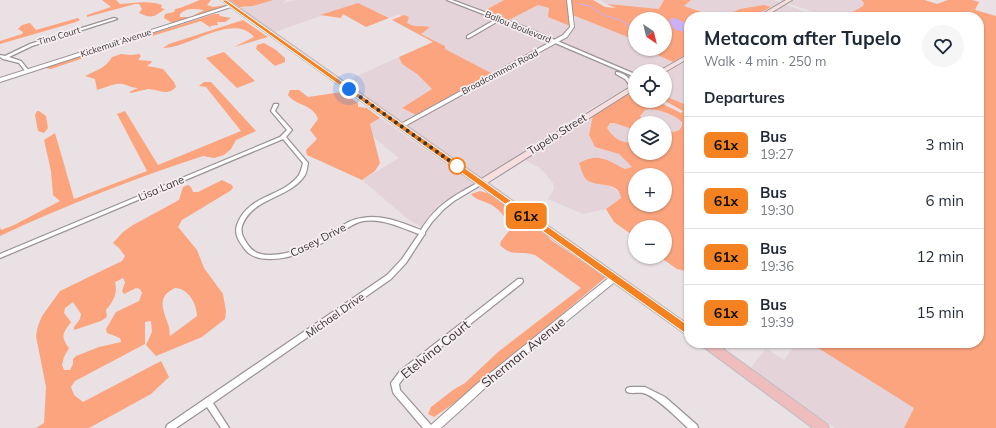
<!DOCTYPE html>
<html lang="en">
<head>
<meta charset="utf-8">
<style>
  body { margin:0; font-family:Mulish,sans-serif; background:#f6f6f7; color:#1f2937; height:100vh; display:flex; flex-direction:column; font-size:15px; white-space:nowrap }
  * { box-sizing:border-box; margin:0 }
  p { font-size:13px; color:#747a83 }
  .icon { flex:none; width:22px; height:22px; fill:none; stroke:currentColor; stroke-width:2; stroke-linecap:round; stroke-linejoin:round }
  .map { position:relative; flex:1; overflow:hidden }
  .sheet { position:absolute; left:684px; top:12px; width:300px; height:336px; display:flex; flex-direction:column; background:#fff; border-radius:16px; box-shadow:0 1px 3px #0004 }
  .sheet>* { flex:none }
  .badge { padding:0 8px; border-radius:6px; font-size:14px; line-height:26px }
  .needle { width:26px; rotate:145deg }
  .tools { position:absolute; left:628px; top:12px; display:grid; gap:8px }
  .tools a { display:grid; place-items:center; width:44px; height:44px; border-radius:50%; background:#fff; box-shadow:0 1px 3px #0004; font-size:20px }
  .you { position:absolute; width:20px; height:20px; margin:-10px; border:3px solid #fff; border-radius:50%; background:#1a73e8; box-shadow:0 0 0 6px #1a73e833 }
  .map>.badge { position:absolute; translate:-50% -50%; box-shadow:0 0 0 2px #fff }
  h2 { padding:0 20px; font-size:15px; line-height:36px }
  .round { display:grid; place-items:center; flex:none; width:42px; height:42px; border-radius:21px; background:#f6f6f7 }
  .head { display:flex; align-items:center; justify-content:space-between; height:68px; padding:0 20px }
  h1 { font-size:19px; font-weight:700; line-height:30px }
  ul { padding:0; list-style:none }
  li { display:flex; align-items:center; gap:12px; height:56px; padding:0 20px; border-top:1px solid #e0e1e3 }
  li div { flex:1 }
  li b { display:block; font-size:15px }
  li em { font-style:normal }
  li .badge { min-width:44px; font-weight:700; text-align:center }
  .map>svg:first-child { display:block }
  .built { fill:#e4d4da }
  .green { fill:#fba47e; fill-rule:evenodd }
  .water { fill:#cab0f7 }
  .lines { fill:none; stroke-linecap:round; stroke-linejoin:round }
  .stream { stroke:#cab0f7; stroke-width:1 }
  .minor-casing { stroke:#9b9396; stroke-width:2.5 }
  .tertiary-casing { stroke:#9b9396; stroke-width:2 }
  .secondary-casing { stroke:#9b9396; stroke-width:2 }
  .primary-casing { stroke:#bfbebf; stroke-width:2 }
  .minor { fill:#fff; fill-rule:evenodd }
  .tertiary { fill:#fff; fill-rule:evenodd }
  .secondary { fill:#f7dedf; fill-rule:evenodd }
  .primary { fill:#efbdbe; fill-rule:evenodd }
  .line { fill:#f58220; stroke:#fff }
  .walk { stroke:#383536; stroke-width:4; stroke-dasharray:0 7.2 }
  .stop-dot { fill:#fff; stroke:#f58220; stroke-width:2 }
  .labels { text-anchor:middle; stroke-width:3.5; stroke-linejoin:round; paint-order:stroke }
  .far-street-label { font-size:9px; fill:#383536; stroke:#f6eef1 }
  .street-label { font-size:11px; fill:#383536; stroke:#f6eef1 }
  .near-street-label { font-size:13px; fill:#383536; stroke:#f6eef1 }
</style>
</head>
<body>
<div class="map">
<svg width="996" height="428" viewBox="0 0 996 428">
  <rect width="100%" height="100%" fill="#e9e1e4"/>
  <path class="built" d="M273 0H286L283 3 296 0H504L485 11 509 20 538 5 549 8 570 26H575V16L635 40V49H644L673 62 657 71H635V83L577 117 452 197 440 207 423 228 409 220 362 180 399 158 372 136 370 124 380 118 439 159 447 154 359 94 346 81 399 57 402 64 417 74 432 89 402 108 416 115 492 74 445 49V46L421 34 424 26 418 28 412 26 406 23 409 18 400 16 399 14 389 18 358 3 272 33 237 8 253 6Z
    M600 0H664L659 9 634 8 607 4Z
    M691 0H774L819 17H765L774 12 771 7 740 9 721 17 684 6Z
    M779 0H861L864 3 863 6 844 17H828Z
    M689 60V106L665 96V73Z
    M649 109 657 110 678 117 682 122 679 130 676 132H665V123H645L640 116 645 110Z
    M593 115 589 135 595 147 619 154 632 167 625 169 601 157 590 182 606 184 615 189 621 195V198L606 209 583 214 548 199 554 189 553 183 540 168 525 160 541 148Z
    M610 123H614L635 130V140L630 143 619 141 608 131 607 128Z
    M797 343H810L914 408 904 428H835L750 369 766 348 784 360Z"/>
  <path class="green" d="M102 0H116L120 4C135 3 149 0 162 5L161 8 165 9C153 17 153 19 139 13L142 9 139 4H135L87 17V15L111 7Z
    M200 0H211L207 5 213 7 225 5 227 6 200 17 194 15 204 10C195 9 187 7 180 14V17H191L193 19 162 29 159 28 172 23 164 18 165 14 174 12 175 9C185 7 191 3 200 0Z
    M229 0H273L253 6 239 7Z
    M504 0H593L605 7 616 8 607 4 659 9 664 0H691L684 6 717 17H689V53L673 62 644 49H665V19H635V40L575 16 569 17 570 26 548 17 549 8 538 5 509 20 484 11Z
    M861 0H925L937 4 948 0H972L979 2 975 10 996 16V428H904L914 408 810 343H979V17H844L863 6 864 3Z
    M358 3 389 18 366 27 343 14 341 18 320 15Z
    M764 5 771 7 753 17H722L740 9Z
    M214 14H219L220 16 231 18 225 22H217L218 25 210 26 211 28 201 21 123 45H116Z
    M404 15 409 17 407 23C415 28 421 25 430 27L421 34 445 46V49L493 74 416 115 402 108 432 89 417 74 402 64 399 57 433 42 392 20Z
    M78 18 80 20 76 22 0 44V41L22 34 23 32 18 29 22 25 30 23 36 30Z
    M243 20 268 37 234 47 254 37C234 12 189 48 163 48L169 44Z
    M264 43 276 50 285 58V62L275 66 256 49 257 45Z
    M110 46 113 48 51 69 45 68Z
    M224 52 255 81 237 88 206 58Z
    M121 54 131 55 139 54 141 56 138 60 151 61 152 62 147 66 163 69 174 82 176 87C167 97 158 89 148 89 142 90 137 92 131 93L129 92 138 88C132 88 128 85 122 84 114 83 105 88 97 90L95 79 85 76C96 70 105 69 112 57Z
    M204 82H211L256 131 236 140 231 149 224 155 214 158 203 156C133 179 66 205 0 236V227L1 230 14 225 60 201 53 195 51 171 44 140 55 133 74 199 147 171 117 114 125 111 158 165 241 131 206 87 199 86Z
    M290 90H299L308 97 342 92 358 103V107L367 108 380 118 370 124 380 163 375 171 362 180 307 155 306 150 317 139 310 130 318 119C313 104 296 106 288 95Z
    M625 94 635 96V101L659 102 681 113 683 111 665 101V96L689 106V272L677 269 660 257H665V227H635V237L614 222 606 209 621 198C619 180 597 188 587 180 583 177 581 168 579 163 599 152 607 160 625 169L632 167 619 154 595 147 589 135 593 115ZM649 109C660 110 674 114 682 122 682 133 674 132 665 132V153H635V140C625 147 612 137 607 128L610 123H614L635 130V123H645L640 116 645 110ZM635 175H665V205H635Z
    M37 111H39L46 116 48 128 44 133 38 131 35 115Z
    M222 180 232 185 233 188 230 191 182 220 178 227 197 250 204 268 223 294 226 311 225 319 202 337 156 356 146 345 152 332 151 321 145 322V344L75 381 71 387 74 395 83 402 161 361 169 377 151 394 89 428H36L44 423 46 387 36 336 38 326 42 316 60 291 122 261 125 256 119 248 113 243 123 232 133 225 179 200 183 187 188 185 191 187 193 192H198ZM123 278 125 282 122 291 124 294 136 288 140 289 142 293 139 301 116 312 106 329 107 333 120 338 121 342 99 347 76 356 73 359V364L70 370H64L62 365 64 357 69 348C60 336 63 333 71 322L64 313 65 308 73 302 81 314 80 319 74 327V330L101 321 107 317 106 310C113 302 118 293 115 282ZM175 288C188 288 197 304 197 316L170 336C169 333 170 330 169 327 164 311 155 297 175 288Z
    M480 191 493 195 538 226 551 240 606 277 466 395 434 417 428 414 431 407 453 390 465 383 498 352 581 288 535 255C520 250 513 258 500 245L501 241 509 231C507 217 499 207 485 202 480 200 475 199 471 194Z"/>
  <path class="water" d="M675 18 689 25V33L676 30 669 22 670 19Z"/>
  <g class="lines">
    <path class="stream" d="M579 4 590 6 603 15 620 20 635 29
      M665 29 675 27"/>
    <defs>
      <path id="minor" d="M447 0H452L522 26 635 74V77L520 28 500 20 469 38H467V36L496 19Z
        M114 18 117 19 32 46 9 57 21 61 29 71 28 72H26L19 63 3 59 0 57V55L5 56 30 44Z
        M616 72C626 73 630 79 635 87L634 88H632L625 79 616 74Z
        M274 104H278V105L275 111 292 130 286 137 308 163C307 167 307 171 305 175 290 199 252 197 242 226 240 233 244 239 248 245 254 253 260 255 269 255 294 255 316 242 337 229 345 224 352 219 362 218 382 214 402 223 421 230 437 204 454 196 479 182H483L484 183 454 201 444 209 432 222 425 232V234L424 235 406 263 391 279 213 403 229 428H221L207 407 176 428H166L167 425 387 275 402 259 419 234C400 227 382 218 363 221 354 223 348 228 341 232 319 245 296 259 270 259 260 259 250 257 244 248 239 241 234 234 237 225 248 194 282 198 299 175 301 171 302 167 303 163L283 139 0 258V254L280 137 287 130 271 111Z
        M518 279H522L523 281 522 283 406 375 399 384 400 390 431 425 432 428H423L394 394 393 392 391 383 400 371Z
        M719 343H727C725 347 720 351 716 353L714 352 713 350 714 348Z
        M630 387H645L665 397 697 425 698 428H688C678 419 656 396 643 393 638 392 633 394 627 392L626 390 627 388Z"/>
      <path id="tertiary" d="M567 0H571L574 27 567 37 403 127H399V125L563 35 570 27Z
        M230 5 234 6 0 82V78Z
        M614 275 617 276 618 278 617 280 484 389 441 428H429L431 425 478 383 611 276Z"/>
      <path id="secondary" d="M786 0H792L764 17H757Z
        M689 54V58L665 72 659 71Z
        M635 84V89L484 185H478L477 183 478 181Z"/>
      <path id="primary" d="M221 0H228L689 325V336L685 334Z
        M700 343H715L827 424 829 428H813L702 346Z"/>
    </defs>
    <use href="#minor" class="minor-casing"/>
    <use href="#tertiary" class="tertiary-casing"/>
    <use href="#secondary" class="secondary-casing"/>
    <use href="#primary" class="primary-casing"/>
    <use href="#minor" class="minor"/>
    <use href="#tertiary" class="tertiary"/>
    <use href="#secondary" class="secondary"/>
    <use href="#primary" class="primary"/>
  </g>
  <path class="line" d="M221 0H226L692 328V334H686Z"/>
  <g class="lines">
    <path class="walk" d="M349 89 457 166"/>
  </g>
  <circle class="stop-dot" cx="457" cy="166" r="8"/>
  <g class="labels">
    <g class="far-street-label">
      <text transform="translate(518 27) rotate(22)" y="3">Ballou Boulevard</text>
      <text transform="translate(59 36) rotate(-17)" y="3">Tina Court</text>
      <text transform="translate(116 43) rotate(-18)" y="3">Kickemuit Avenue</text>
      <text transform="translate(500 72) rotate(-28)" y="3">Broadcommon Road</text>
    </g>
    <g class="street-label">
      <text transform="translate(557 134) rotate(-32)" y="4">Tupelo Street</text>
      <text transform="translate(161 188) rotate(-23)" y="4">Lisa Lane</text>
      <text transform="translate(318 240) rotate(-27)" y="4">Casey Drive</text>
      <text transform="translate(335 315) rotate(-35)" y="4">Michael Drive</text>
    </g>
    <g class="near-street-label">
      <text transform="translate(435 349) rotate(-39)" y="5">Etelvina Court</text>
      <text transform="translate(523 352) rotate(-39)" y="5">Sherman Avenue</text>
    </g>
  </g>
</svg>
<div class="tools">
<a><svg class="needle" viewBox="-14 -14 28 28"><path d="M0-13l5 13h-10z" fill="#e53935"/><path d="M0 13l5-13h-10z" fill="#747a83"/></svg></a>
<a><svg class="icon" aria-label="locate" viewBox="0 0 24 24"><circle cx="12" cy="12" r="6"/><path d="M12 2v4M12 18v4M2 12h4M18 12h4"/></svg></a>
<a><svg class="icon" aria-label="layers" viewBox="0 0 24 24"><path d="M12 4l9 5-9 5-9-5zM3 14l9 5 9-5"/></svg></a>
<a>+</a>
<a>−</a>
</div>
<div class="you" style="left:349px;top:89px"></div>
<b class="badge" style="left:526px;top:216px;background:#f58220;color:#111">61x</b>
<section class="sheet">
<div class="head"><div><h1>Metacom after Tupelo</h1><p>Walk · 4 min · 250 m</p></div><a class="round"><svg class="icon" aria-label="heart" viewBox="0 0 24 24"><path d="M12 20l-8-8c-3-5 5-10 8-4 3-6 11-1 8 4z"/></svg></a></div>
<h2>Departures</h2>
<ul>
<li><span class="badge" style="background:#f58220;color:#111">61x</span><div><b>Bus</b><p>19:27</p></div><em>3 min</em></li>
<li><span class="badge" style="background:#f58220;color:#111">61x</span><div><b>Bus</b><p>19:30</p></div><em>6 min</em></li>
<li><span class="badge" style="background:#f58220;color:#111">61x</span><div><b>Bus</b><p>19:36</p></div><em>12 min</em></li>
<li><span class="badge" style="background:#f58220;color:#111">61x</span><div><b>Bus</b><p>19:39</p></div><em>15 min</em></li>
</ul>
</section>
</div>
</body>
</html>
